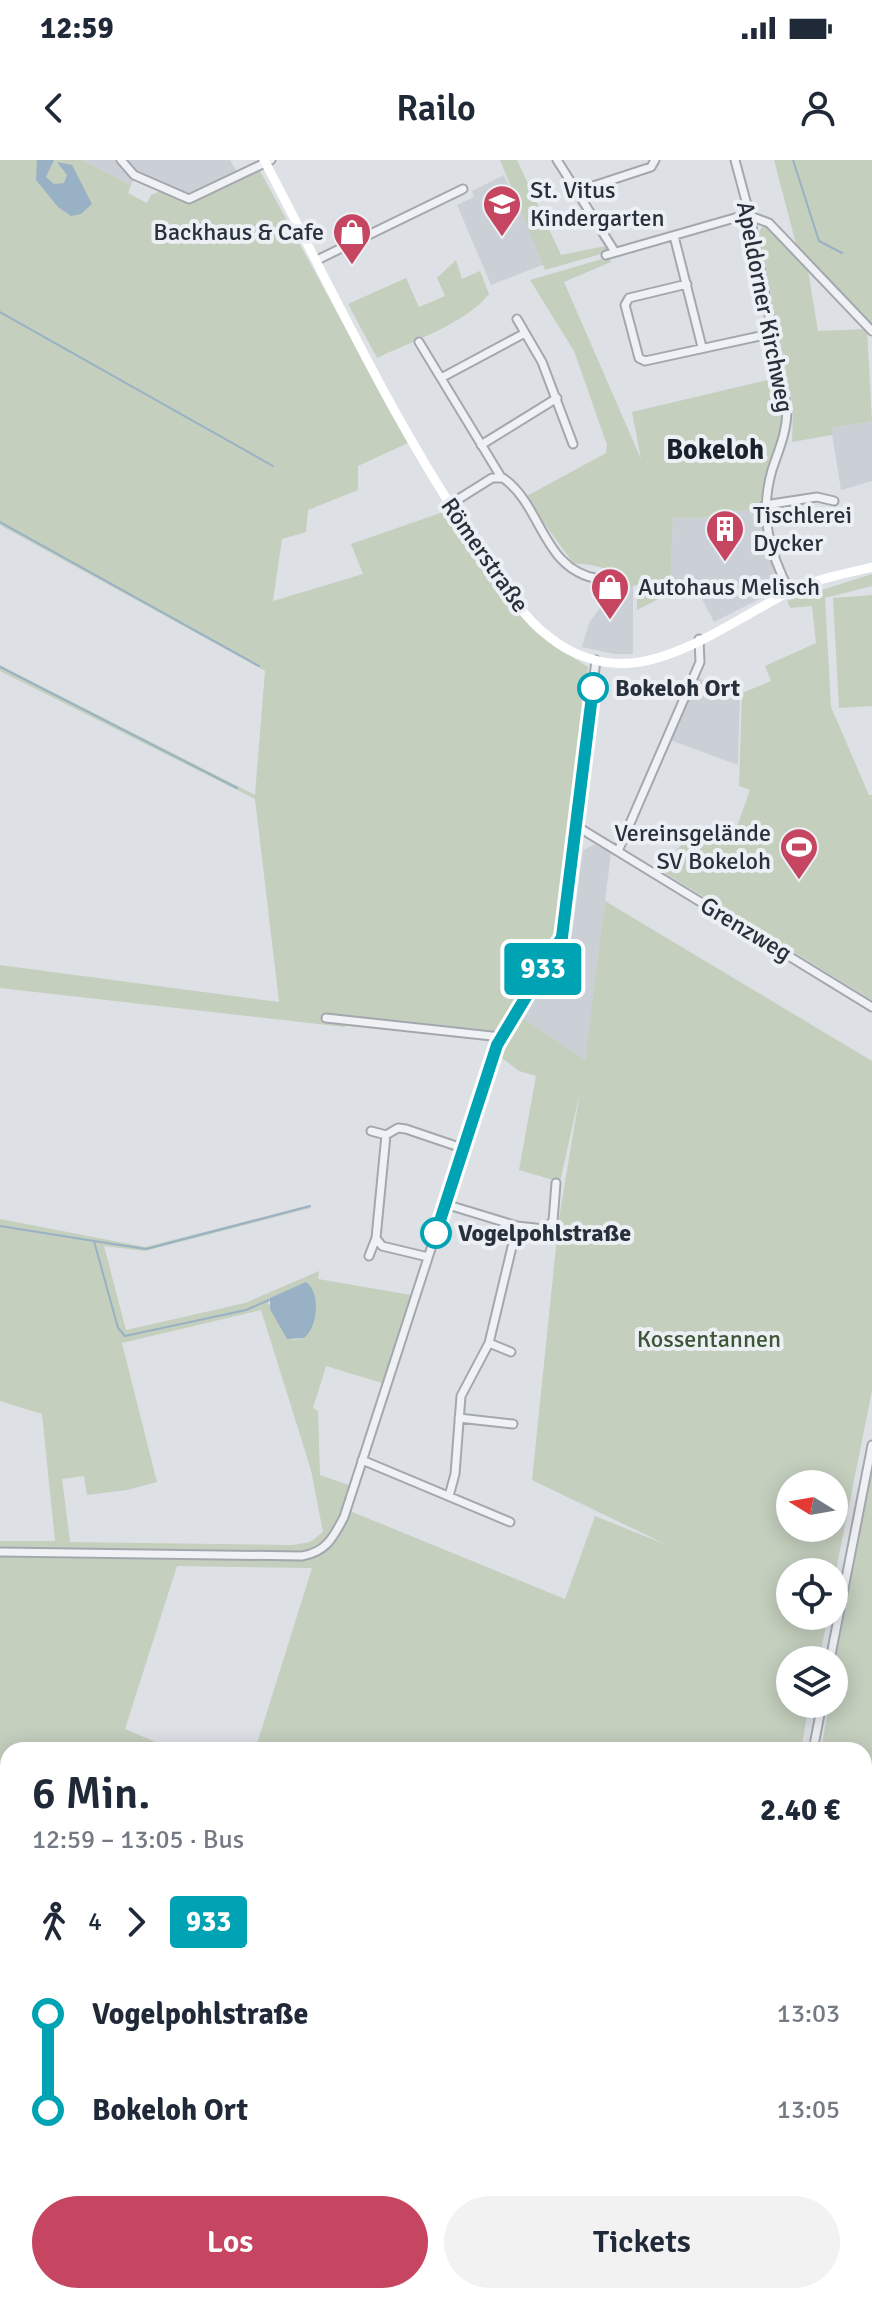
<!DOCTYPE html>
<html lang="de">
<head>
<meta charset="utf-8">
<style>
  body { margin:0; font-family:Signika,sans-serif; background:#f2f2f3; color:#1f2937; height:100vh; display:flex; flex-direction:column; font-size:30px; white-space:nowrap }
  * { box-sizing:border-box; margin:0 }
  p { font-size:26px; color:#747a83 }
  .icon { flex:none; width:44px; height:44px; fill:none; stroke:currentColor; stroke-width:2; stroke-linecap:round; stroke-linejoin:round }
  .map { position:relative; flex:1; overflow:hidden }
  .panel { position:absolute; left:0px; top:1582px; width:872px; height:562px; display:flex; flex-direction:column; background:#fff; border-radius:24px 24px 0 0; box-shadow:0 4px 20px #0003 }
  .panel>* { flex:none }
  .badge { padding:0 16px; border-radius:6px; font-size:28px; line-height:52px }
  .needle { width:52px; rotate:281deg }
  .buttons { position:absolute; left:776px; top:1310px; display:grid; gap:16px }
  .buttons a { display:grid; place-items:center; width:72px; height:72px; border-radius:50%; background:#fff; box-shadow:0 4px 20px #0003; font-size:40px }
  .map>.badge { position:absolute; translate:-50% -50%; box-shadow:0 0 0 4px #fff }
  .legs { display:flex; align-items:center; gap:12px; height:88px; padding:0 32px; font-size:26px }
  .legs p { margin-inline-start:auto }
  .headline { display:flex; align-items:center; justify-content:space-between; height:136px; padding:0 32px }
  h1 { font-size:44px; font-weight:600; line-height:60px }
  .button { display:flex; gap:16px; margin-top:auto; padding:16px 32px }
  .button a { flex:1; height:92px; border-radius:48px; background:#c64661; color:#fff; font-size:32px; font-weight:600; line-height:92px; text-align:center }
  .button a+a { background:#f2f2f3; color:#1f2937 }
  ul { padding:0 32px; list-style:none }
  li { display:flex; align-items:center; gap:28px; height:96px; font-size:30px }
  li i { display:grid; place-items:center; width:12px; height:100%; margin:0 10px; background:currentColor }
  li i::after { content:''; width:20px; height:20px; margin:-10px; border:6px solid; border-radius:50%; background:#fff }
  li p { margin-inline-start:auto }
  li:first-child i { background:linear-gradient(#0000 50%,currentColor 0) }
  li:last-child i { background:linear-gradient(currentColor 50%,#0000 0) }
  .status { display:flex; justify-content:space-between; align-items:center; height:56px; padding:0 40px; background:#fff; direction:ltr }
  .status svg { height:22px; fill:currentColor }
  header { display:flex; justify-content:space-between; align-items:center; height:104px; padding:0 32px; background:#fff; font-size:36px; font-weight:600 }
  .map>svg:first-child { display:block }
  .built { fill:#cbd0d7 }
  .green { fill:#c4cfbe; fill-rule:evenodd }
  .water { fill:#99b1c5 }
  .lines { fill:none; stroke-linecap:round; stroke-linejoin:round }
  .stream { stroke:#99b1c5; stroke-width:2 }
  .street-casing { stroke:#a3a8af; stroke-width:11 }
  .street { stroke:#eff1f5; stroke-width:7 }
  .secondary { stroke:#fff; stroke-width:9 }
  .line-1-casing { stroke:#fff; stroke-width:18 }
  .line-1 { stroke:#00a3b4; stroke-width:12 }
  .stop-1-dot { fill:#fff; stroke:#00a3b4; stroke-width:4 }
  .labels { text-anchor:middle; stroke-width:8; stroke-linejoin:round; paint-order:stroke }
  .poi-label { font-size:24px; fill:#27303b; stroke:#ecf0f4; text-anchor:start }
  .street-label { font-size:24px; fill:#27303b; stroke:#ecf0f4 }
  .stop-label { font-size:24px; font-weight:bold; fill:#27303b; stroke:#ecf0f4; text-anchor:start }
  .park-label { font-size:24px; fill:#3d5635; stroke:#ecf0f4 }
  .quarter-label { font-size:28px; font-weight:bold; fill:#19212c; stroke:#ecf0f4 }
</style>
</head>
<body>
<div class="status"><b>12:59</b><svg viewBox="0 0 49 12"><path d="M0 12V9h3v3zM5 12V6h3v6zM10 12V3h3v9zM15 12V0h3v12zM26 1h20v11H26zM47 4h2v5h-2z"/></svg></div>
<header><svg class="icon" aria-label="back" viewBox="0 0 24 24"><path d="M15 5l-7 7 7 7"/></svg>Railo<svg class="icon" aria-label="person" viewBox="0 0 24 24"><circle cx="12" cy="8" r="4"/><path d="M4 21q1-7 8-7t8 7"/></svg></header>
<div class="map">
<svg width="872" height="2143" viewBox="0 0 872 2143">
  <rect width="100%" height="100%" fill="#dde1e6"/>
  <path class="built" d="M82 0H230L237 12 206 28 180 36 137 12 131 25Z
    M504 15 545 104 491 125 457 45 474 37 472 31Z
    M872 261V321L841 330 831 268Z
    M761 347 763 378 781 428 714 462 693 422 670 433 673 357 697 359Z
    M633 425V494H614L582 487 589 463 602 445 605 446 611 429Z
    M695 517 740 533 738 605 670 580Z
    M595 684 611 693 585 901 520 856 572 775 583 690Z"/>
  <path class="green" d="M0 0H82L131 25 128 33 147 43 151 35 161 31 189 43 260 11 408 283 358 306V330L308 350 306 372 282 379 273 441 363 414 351 384 449 350 504 431 560 489 588 507 575 665 559 776 499 871 489 876 346 860 345 867 0 828V805L279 842 255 639 0 511V505L255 635 265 511 0 365Z
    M500 0H517L561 95 605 86 608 92 545 110Z
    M774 0H872V167L796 84Z
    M762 67 771 68 807 104 818 171 867 169 872 261 832 268V275L792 282 793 248 759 72Z
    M609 97 611 102 564 122 641 299 632 252 780 217 784 265 761 347 697 359 673 357 670 433 637 450V425L619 428C614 404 594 406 573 403L525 337 606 293 607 285 574 191 530 120Z
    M456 100 462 119 480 111 489 134C467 163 410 182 377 198L348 144 406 118 419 147 445 136 437 118Z
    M872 414V426L825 438 831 547 869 635H872V840L660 710C685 675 693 675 734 675L750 630 739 626 742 533 771 521 765 506 816 483 812 446 790 448 787 441Z
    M872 435V546L839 548 833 438Z
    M605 741 872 901V1231L834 1420V1412H790V1456H828L819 1500H790V1544H809L801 1590H255L312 1408 177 1406 125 1569 158 1583 155 1590H8V2136H701L694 2143H0V1393L316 1395 336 1380 350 1351 565 1439 595 1356 667 1385 532 1320 559 1058 580 932 560 1022 519 1010 536 916 519 911 498 895 520 856 585 900ZM790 1324H834V1368H790Z
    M310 1045 311 1048 145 1091 104 1086 126 1170 245 1143 319 1111 318 1119 411 1135 382 1223 326 1206 313 1248 318 1251 320 1315 349 1325C337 1359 338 1381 301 1394L0 1390V1381H55L42 1254 0 1241V1059L145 1087ZM270 1138 304 1178 293 1180 268 1143ZM261 1150 311 1310 323 1372 310 1382 292 1385 70 1382 62 1319 84 1316 87 1335 127 1330 157 1322 122 1183Z
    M872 1303V2143H712L722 2136H864V1590H821L829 1544H834C834 1464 856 1382 872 1303Z"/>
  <path class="water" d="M37 0H54L46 17 54 24 64 23 67 15 57 2 72 5 92 44 81 54 71 56 58 47 36 20Z
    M306 1122C321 1132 318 1167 304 1178L287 1179 270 1149V1138Z"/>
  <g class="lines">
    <path class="stream" d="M793 0 819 81 842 93
      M0 152 273 306
      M0 362 259 506
      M0 507 237 628
      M0 1066 94 1081 118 1168 125 1176 246 1150 269 1140
      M94 1081 146 1089 310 1046"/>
    <defs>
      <path id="street" d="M121 0 134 15 189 39 271 0
        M557 0 615 92
        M735 0 750 56 787 249C787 272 779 289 772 310 759 355 769 392 790 432
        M578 34 587 28 651 7 655 0
        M674 76 702 187
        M606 95 738 57 750 56 769 63 872 171
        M317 100 463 29
        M687 124 629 138 625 145 639 198 645 201 774 173
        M517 159 542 202 573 284
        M419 182 501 317
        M441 218 525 173
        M481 285 557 238
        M449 345 492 318H503C543 346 542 410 599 419
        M765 345 817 337 834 341
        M578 667 872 847
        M618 691 700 502 699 479
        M326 858 501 877
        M371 971 386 975
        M445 1044 517 1066 544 1069 553 1061 556 1023
        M369 1096 376 1078
        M428 1097 382 1086 376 1078 386 975 398 968 406 969 462 988
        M489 1183 511 1192
        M459 1258 513 1264
        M362 1300 510 1362
        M449 1336 455 1314 461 1236 489 1183 517 1066
        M0 1392 302 1396C326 1392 333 1378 344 1357L497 885 562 777 596 500
        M830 1500 872 1285
        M813 1590 822 1544
        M709 2143 715 2136"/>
    </defs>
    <use href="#street" class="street-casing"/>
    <use href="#street" class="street"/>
    <path class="secondary" d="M264 0C333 131 396 269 481 391 500 419 520 455 548 476 571 495 601 506 632 503 688 498 750 449 802 426 824 417 849 413 872 407"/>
  </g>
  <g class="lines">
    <defs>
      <path id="line-1" d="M436 1073 497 885 562 777 593 528"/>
    </defs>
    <use href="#line-1" class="line-1-casing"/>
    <use href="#line-1" class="line-1"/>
  </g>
  <defs>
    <symbol id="school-pin" viewBox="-11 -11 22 30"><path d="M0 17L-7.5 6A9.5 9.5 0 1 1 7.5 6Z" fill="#c64661" stroke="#ecf0f4"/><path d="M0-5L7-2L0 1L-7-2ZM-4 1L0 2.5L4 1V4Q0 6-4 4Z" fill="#fff"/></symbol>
    <symbol id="shop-pin" viewBox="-11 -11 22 30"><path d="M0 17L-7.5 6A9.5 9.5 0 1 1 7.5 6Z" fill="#c64661" stroke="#ecf0f4"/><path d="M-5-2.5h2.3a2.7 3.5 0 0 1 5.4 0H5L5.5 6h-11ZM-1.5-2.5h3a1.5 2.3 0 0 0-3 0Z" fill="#fff"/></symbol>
    <symbol id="building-pin" viewBox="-11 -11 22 30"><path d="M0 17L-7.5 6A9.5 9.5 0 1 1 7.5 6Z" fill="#c64661" stroke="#ecf0f4"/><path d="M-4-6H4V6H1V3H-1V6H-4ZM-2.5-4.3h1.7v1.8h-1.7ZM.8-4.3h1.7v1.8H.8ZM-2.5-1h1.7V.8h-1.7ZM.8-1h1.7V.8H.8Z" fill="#fff"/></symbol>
    <symbol id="stadium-pin" viewBox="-11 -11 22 30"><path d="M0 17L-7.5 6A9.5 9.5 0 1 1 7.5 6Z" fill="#c64661" stroke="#ecf0f4"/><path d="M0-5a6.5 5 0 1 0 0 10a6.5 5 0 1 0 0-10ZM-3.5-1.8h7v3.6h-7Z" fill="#fff"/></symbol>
  </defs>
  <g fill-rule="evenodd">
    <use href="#school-pin" x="480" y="22" width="44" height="60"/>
    <use href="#shop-pin" x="330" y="50" width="44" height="60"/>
    <use href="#building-pin" x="703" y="347" width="44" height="60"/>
    <use href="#shop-pin" x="588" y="405" width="44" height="60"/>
    <use href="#stadium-pin" x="777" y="665" width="44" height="60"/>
  </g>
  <g class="stop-1-dot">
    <circle cx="593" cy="528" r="14"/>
    <circle cx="436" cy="1073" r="14"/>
  </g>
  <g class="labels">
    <g class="poi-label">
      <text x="530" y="38">St. Vitus<tspan x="530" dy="28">Kindergarten</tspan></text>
      <text x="324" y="80" text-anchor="end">Backhaus &amp; Cafe</text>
      <text x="753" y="363">Tischlerei<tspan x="753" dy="28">Dycker</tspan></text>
      <text x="638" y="435">Autohaus Melisch</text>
      <text x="771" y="681" text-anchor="end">Vereinsgelände<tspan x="771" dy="28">SV Bokeloh</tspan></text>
    </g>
    <g class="street-label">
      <text transform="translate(765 147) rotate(79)" y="8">Apeldorner Kirchweg</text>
      <text transform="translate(485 395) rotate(55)" y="8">Römerstraße</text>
      <text transform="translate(746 769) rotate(31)" y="8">Grenzweg</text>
    </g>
    <g class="stop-label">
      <text x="615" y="536">Bokeloh Ort</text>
      <text x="458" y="1081">Vogelpohlstraße</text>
    </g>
    <g class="park-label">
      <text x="709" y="1187">Kossentannen</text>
    </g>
    <g class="quarter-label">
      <text x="715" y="299">Bokeloh</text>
    </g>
  </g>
</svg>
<div class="buttons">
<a><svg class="needle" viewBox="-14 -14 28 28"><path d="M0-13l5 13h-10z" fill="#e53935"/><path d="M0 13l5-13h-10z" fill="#747a83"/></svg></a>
<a><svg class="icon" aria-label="locate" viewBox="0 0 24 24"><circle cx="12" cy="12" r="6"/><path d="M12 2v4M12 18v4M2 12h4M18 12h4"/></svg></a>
<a><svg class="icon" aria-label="layers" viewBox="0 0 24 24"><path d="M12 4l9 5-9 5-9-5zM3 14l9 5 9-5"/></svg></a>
</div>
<b class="badge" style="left:543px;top:809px;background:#00a3b4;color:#fff">933</b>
<section class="panel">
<div class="headline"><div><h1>6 Min.</h1><p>12:59 – 13:05 · Bus</p></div><b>2.40 €</b></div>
<div class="legs"><svg class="icon" aria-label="walk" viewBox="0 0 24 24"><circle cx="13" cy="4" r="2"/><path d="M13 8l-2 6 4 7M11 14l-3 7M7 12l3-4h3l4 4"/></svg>4<svg class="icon" aria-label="forward" viewBox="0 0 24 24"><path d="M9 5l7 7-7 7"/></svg><b class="badge" style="background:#00a3b4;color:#fff">933</b></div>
<ul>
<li><i style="color:#00a3b4"></i><b>Vogelpohlstraße</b><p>13:03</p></li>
<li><i style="color:#00a3b4"></i><b>Bokeloh Ort</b><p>13:05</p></li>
</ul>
<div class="button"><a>Los</a><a>Tickets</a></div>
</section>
</div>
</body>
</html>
